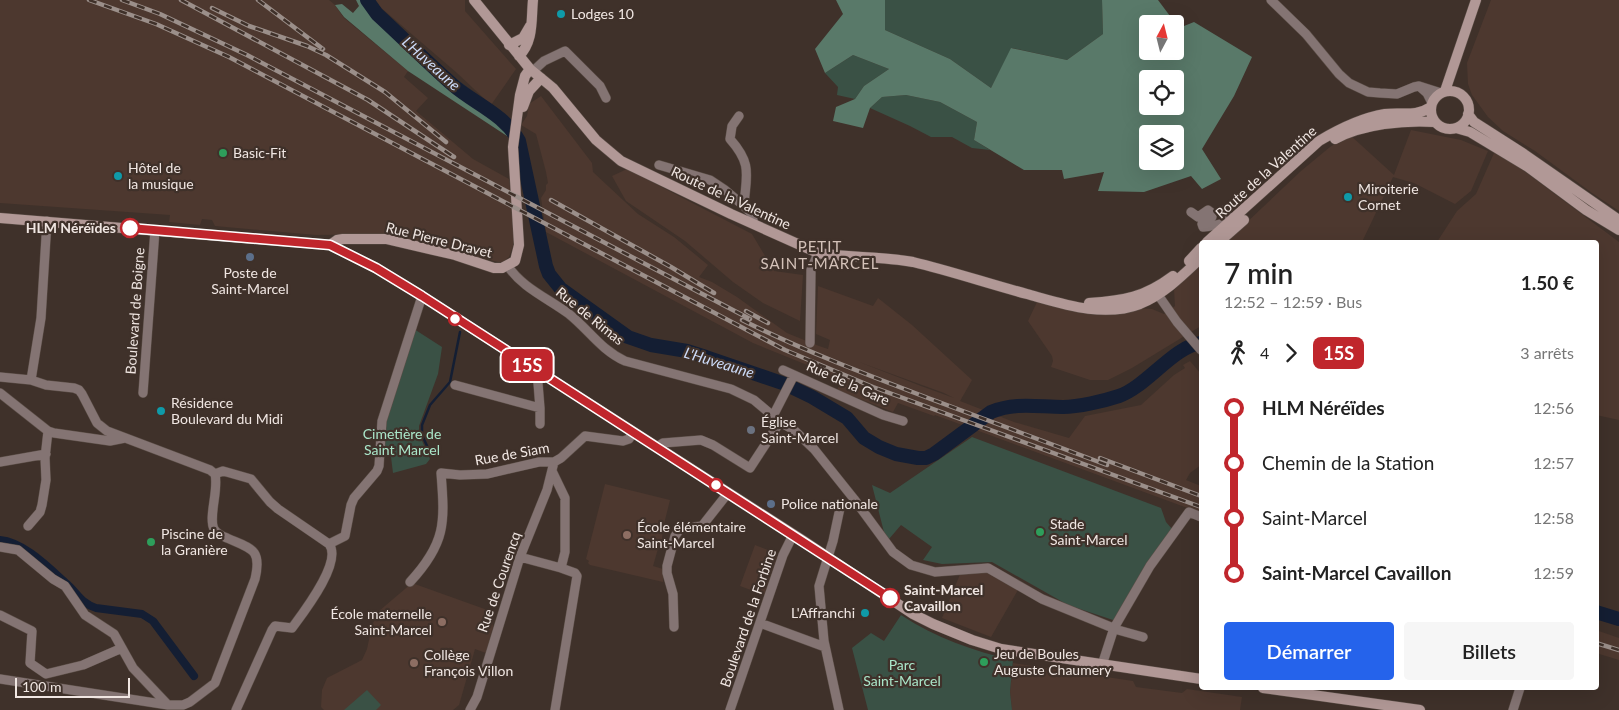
<!DOCTYPE html>
<html lang="fr">
<head>
<meta charset="utf-8">
<style>
  body { margin:0; font-family:Lato,sans-serif; background:#f6f6f6; color:#222; height:100vh; display:flex; flex-direction:column; font-size:19px; white-space:nowrap }
  * { box-sizing:border-box; margin:0 }
  p { font-size:16px; color:#767676 }
  .icon { flex:none; width:28px; height:28px; fill:none; stroke:currentColor; stroke-width:2; stroke-linecap:round; stroke-linejoin:round }
  .map { position:relative; flex:1; overflow:hidden }
  .sheet { position:absolute; left:1199px; top:240px; width:400px; height:450px; display:flex; flex-direction:column; background:#fff; border-radius:5px; box-shadow:0 5px 20px #0002 }
  .sheet>* { flex:none }
  .badge { padding:0 10px; border-radius:8px; font-size:18px; line-height:32px }
  .needle { width:32px; rotate:7deg }
  .buttons { position:absolute; left:1139px; top:15px; display:grid; gap:10px }
  .buttons a { display:grid; place-items:center; width:45px; height:45px; border-radius:5px; background:#fff; box-shadow:0 5px 20px #0002; font-size:25px }
  .scale { position:absolute; left:15px; bottom:12px; width:115px; box-sizing:border-box; padding-left:5px; border:2px solid #f0e6e2; border-top:0; font-size:14px; line-height:18px; white-space:nowrap; color:#f0e6e2; -webkit-text-stroke:4px #3f312a; paint-order:stroke }
  .map>.badge { position:absolute; translate:-50% -50%; box-shadow:0 0 0 2px #fff }
  .legs { display:flex; align-items:center; gap:8px; height:55px; padding:0 25px; font-size:16px }
  .legs p { margin-inline-start:auto }
  .headline { display:flex; align-items:center; justify-content:space-between; height:85px; padding:0 25px }
  h1 { font-size:28px; font-weight:600; line-height:38px }
  .action { display:flex; gap:10px; margin-top:auto; padding:10px 25px }
  .action a { flex:1; height:58px; border-radius:5px; background:#2563eb; color:#fff; font-size:20px; font-weight:600; line-height:58px; text-align:center }
  .action a+a { background:#f6f6f6; color:#222 }
  ul { padding:0 25px; list-style:none }
  li { display:flex; align-items:center; gap:18px; height:55px; font-size:19px }
  li i { display:grid; place-items:center; width:8px; height:100%; margin:0 6px; background:currentColor }
  li i::after { content:''; width:12px; height:12px; margin:-6px; border:4px solid; border-radius:50%; background:#fff }
  li p { margin-inline-start:auto }
  li:first-child i { background:linear-gradient(#0000 50%,currentColor 0) }
  li:last-child i { background:linear-gradient(currentColor 50%,#0000 0) }
  .map>svg:first-child { display:block }
  .built { fill:#4d382f; fill-rule:evenodd }
  .green { fill:#3a5145 }
  .forest { fill:#597969; fill-rule:evenodd }
  .lines { fill:none; stroke-linecap:round; stroke-linejoin:round }
  .stream { stroke:#141e33; stroke-width:2.5 }
  .canal { stroke:#141e33; stroke-width:8 }
  .river { stroke:#141e33; stroke-width:14 }
  .street-casing { stroke:#5b4e47; stroke-width:10 }
  .secondary-casing { stroke:#5b4e47; stroke-width:11 }
  .street { stroke:#847473; stroke-width:9 }
  .secondary { stroke:#b19896; stroke-width:10 }
  .rail-casing { stroke:#9b8f8a; stroke-width:4.5 }
  .rail { stroke:#3f312a; stroke-width:2.5; stroke-dasharray:8; stroke-linecap:butt }
  .line-1-casing { stroke:#fff; stroke-width:11 }
  .line-1 { stroke:#c0262c; stroke-width:8 }
  .culture-dot { fill:#0f9aa8; stroke:#3f312a; stroke-width:2 }
  .leisure-dot { fill:#2e9e5b; stroke:#3f312a; stroke-width:2 }
  .stop-1-dot { fill:#fff; stroke:#c0262c; stroke-width:2.5 }
  .service-dot { fill:#5c6f8a; stroke:#3f312a; stroke-width:2 }
  .worship-dot { fill:#6b7280; stroke:#3f312a; stroke-width:2 }
  .education-dot { fill:#8d6e63; stroke:#3f312a; stroke-width:2 }
  .labels { text-anchor:middle; stroke-width:4.5; stroke-linejoin:round; paint-order:stroke }
  .poi-label { font-size:14px; fill:#f0e6e2; stroke:#3f312a; text-anchor:start }
  .street-label { font-size:14px; fill:#f0e6e2; stroke:#3f312a }
  .stop-label { font-size:14px; font-weight:bold; fill:#f0e6e2; stroke:#3f312a; text-anchor:end }
  .park-label { font-size:14px; fill:#aae6c9; stroke:#3f312a }
  .water-label { font-size:15px; font-style:italic; fill:#ccdbf9; stroke:#3f312a }
  .neighbourhood-label { font-size:15px; letter-spacing:1px; fill:#d4c2b9; stroke:#3f312a }
</style>
</head>
<body>
<div class="map">
<svg width="1619" height="710" viewBox="0 0 1619 710">
  <rect width="100%" height="100%" fill="#3f312a"/>
  <path class="built" d="M0 0H329L335 5 344 18 408 71 404 77 428 98 416 111 473 159 509 179 513 222V246L509 257 503 262H498L387 234 316 235 215 226 212 220 202 219 200 225 169 222 170 215 0 203Z
    M375 0H465V11L516 69 491 105 457 73 379 6Z
    M1491 0H1619V211L1592 193 1535 151 1503 131 1488 117 1472 95 1468 84 1467 63Z
    M541 96 592 163 593 172 638 214 674 237 708 265 699 277 712 282 737 297 787 333 819 346 828 349 830 340 816 334 818 286 873 306 878 298 912 325 972 380 960 401 1014 422 1069 438 1085 416 1141 405 1174 375 1185 368 1183 365 1190 361 1201 374V465L1190 473 1186 480 1201 486V513L935 415 934 416 898 403 893 412 837 390 841 381 811 370 812 367 753 343 546 232 541 198 546 190V185L548 183 546 172 536 134 521 125 527 116 529 104ZM859 362 944 393 954 398 921 386Z
    M1411 130 1461 140 1488 151 1471 191 1455 204 1414 183 1393 177 1362 242H1226L1301 171 1330 147 1350 135 1394 175Z
    M1494 153 1516 165 1619 242V420L1596 415V242H1437L1457 211 1476 194Z
    M627 169 752 234 774 271 803 275 800 321 763 303 733 282 685 241 626 201 612 176Z
    M1201 265V326L1132 368 1108 380H1090L1051 367 1053 361 1052 356 1028 321 1037 302 1152 309 1164 314 1175 306 1174 290Z
    M605 484 670 500 663 528 662 538 664 542 659 545 653 566 663 569V582L590 565 588 563 589 561 586 559Z
    M755 545 778 554 764 595 740 586Z
    M961 572 992 573 1019 588 991 637 942 618Z
    M412 583 493 612H490L493 627 486 653 475 649 459 705 453 710H324L321 707 322 690 327 678 362 660 367 649 372 625 379 611Z
    M1596 630 1619 638V660L1596 653Z
    M1013 663 1133 681 1136 687 1182 693 1187 689 1242 697 1240 710H1012L1010 692Z"/>
  <path class="green" d="M885 0H1102L1103 34 1067 60 1012 48 991 88 950 59 885 30Z
    M853 55 889 69 864 86 855 99 837 95 838 87 825 73Z
    M906 95 940 102 977 122 974 140 990 150 972 148 952 137H931L910 126 870 108 882 97Z
    M414 329 442 347 438 374 419 426V434L430 459 426 464 393 473 391 457H382L384 423Z
    M972 437 1161 508 1166 522 1172 529 1116 621 1068 605 992 562 942 564 923 560 932 547 901 525 889 539 885 536 872 485 890 493Z
    M901 615C936 638 973 651 1013 660L1010 692 1012 710H868L852 648 871 633 884 641Z
    M367 690 381 705 376 710H344Z"/>
  <path class="forest" d="M356 0H363L461 83 510 120 507 136 408 71 344 17 335 5 342 4 353 13 359 6Z
    M836 0H885V30L950 59 991 88 1011 48 1067 60 1103 34 1102 0H1158L1179 28 1194 22 1252 57 1234 96 1202 149 1221 179 1202 189 1191 176 1144 192 1098 191 1104 172 1064 179 1062 170H1024L974 140 977 122 940 102 906 95 882 97 870 108 863 128 833 121 836 107 855 99 864 86 889 69 853 55 825 73 815 49 843 14ZM1148 24H1175V51H1148ZM1148 79H1175V106H1148ZM1148 134H1175V161H1148Z"/>
  <g class="lines">
    <path class="stream" d="M428 448 422 435V425L430 405 450 382 460 332"/>
    <path class="canal" d="M0 540C24 542 49 568 67 584 77 593 82 604 96 608L142 614 153 621 194 676"/>
    <path class="river" d="M367 0 377 14C402 37 427 62 453 85 475 104 504 114 519 141L546 266 549 274 561 289 628 337 651 345 687 351 706 357 785 384 812 397 847 418 864 438 879 447 896 454 918 458H926L934 454 991 412C1015 402 1038 407 1063 407 1078 407 1104 401 1119 396 1146 387 1174 346 1201 343
      M1596 612 1619 619"/>
    <defs>
      <path id="street" d="M1271 0 1306 34 1339 74 1349 83 1368 92 1380 93 1397 94 1414 87 1419 86 1441 93
        M533 71 544 61 565 51 600 86 606 98
        M1419 86 1427 93 1432 103
        M739 116 732 126 730 139C753 165 746 175 744 206
        M659 165 710 180 725 190 744 206 751 213 754 224
        M1191 212 1198 217 1208 210 1212 213V217L1202 224 1203 227C1209 228 1221 222 1230 223L1226 209
        M508 266C521 287 549 299 569 314 589 330 601 350 625 361L731 389 754 400 780 422 794 430 814 449 854 499 893 552 911 565 935 572 988 568 1042 599 1118 630 1143 637
        M1154 289 1177 322 1201 350
        M810 343 811 270 818 253
        M783 370 883 415 903 421
        M537 371 540 408V424
        M0 377 31 380 46 385 74 388 79 390 82 394 97 423 107 431 210 470 215 474C219 490 208 517 214 529 217 534 222 536 227 538 252 549 262 549 255 579L215 683 190 702 183 705H168L0 679
        M31 380 41 318 47 221
        M455 385 540 408
        M0 393 48 431 54 433 110 441 125 438
        M143 393 155 230
        M773 416 794 375
        M657 447 663 443 701 440 713 445 750 468 780 422
        M0 462 46 454
        M215 474 223 471 251 479 270 502 278 509 329 544C343 562 303 613 292 628L275 626 272 630 236 710
        M28 526 40 512 42 505 46 480 45 458 48 431
        M329 544 345 536 351 505 354 498 377 471 379 466 382 421 422 296
        M0 547 18 550 53 579 65 586 85 615 114 634 133 668 168 705
        M520 557 561 568 565 552V498L552 471
        M410 582C446 543 445 523 441 473L460 475 487 474 539 462H554L561 458 585 436 623 441 629 439 633 432
        M0 615 32 631 30 663 46 674 83 665 122 648
        M760 623 825 647
        M674 627 673 594 667 573V566L675 536 680 529 702 526 728 493
        M1102 665 1114 628 1150 566 1189 512 1201 517
        M470 710 477 697 520 557 547 490 554 462
        M555 710 577 576 575 573 561 568
        M730 710 783 555 793 535
        M839 710 824 641 819 586 833 541 840 508
        M1513 710 1520 688"/>
      <path id="secondary" d="M474 0 530 69 553 88 596 140 621 161 731 214 818 253C849 258 881 256 913 262 951 271 989 284 1027 294 1063 304 1103 318 1140 304 1164 294 1182 276 1201 258
        M509 45 523 38 530 26
        M519 56C534 41 531 20 533 0
        M1445 91 1476 0
        M1431 110a19 19 0 1 1 38 0a19 19 0 1 1-38 0Z
        M523 107 529 91 541 78
        M1468 114 1474 122 1524 154 1619 220
        M1456 128 1470 132 1528 167 1586 210 1619 230
        M1335 139C1363 124 1404 120 1435 122
        M0 218 330 245 376 268 422 296 802 540 913 614 933 624 972 640 1001 649 1201 679
        M1207 242 1319 141C1339 129 1361 118 1385 114 1402 112 1416 117 1431 107
        M1219 242 1244 220
        M330 245 337 240 343 239H386L455 255 494 268H502L515 261 519 245 513 147 520 95 525 76 530 69
        M1189 261 1201 248
        M1089 303C1124 301 1145 297 1173 276
        M1263 688 1420 710"/>
    </defs>
    <use href="#street" class="street-casing"/>
    <use href="#secondary" class="secondary-casing"/>
    <use href="#street" class="street"/>
    <use href="#secondary" class="secondary"/>
    <defs>
      <path id="rail" d="M89 0 156 24 229 57 785 350 873 387 1201 507
        M122 0 160 14 247 55 750 319
        M181 0 368 100 454 157
        M258 0 323 49
        M212 8 249 26 307 46 326 55 385 92 446 142
        M551 200 671 267 714 293
        M746 311 768 323
        M742 320C802 350 865 374 928 398 988 420 1047 443 1107 465
        M1100 458 1201 496
        M1596 643 1619 650"/>
    </defs>
    <use href="#rail" class="rail-casing"/>
    <use href="#rail" class="rail"/>
  </g>
  <g class="lines">
    <defs>
      <path id="line-1" d="M130 228 330 245 376 268 422 296 890 598"/>
    </defs>
    <use href="#line-1" class="line-1-casing"/>
    <use href="#line-1" class="line-1"/>
  </g>
  <g class="culture-dot">
    <circle cx="561" cy="14" r="5"/>
    <circle cx="118" cy="176" r="5"/>
    <circle cx="1348" cy="197" r="5"/>
    <circle cx="161" cy="411" r="5"/>
    <circle cx="865" cy="613" r="5"/>
  </g>
  <g class="leisure-dot">
    <circle cx="223" cy="153" r="5"/>
    <circle cx="1040" cy="532" r="5"/>
    <circle cx="151" cy="542" r="5"/>
    <circle cx="984" cy="662" r="5"/>
  </g>
  <g class="stop-1-dot">
    <circle cx="130" cy="228" r="9"/>
    <circle cx="455" cy="319" r="6"/>
    <circle cx="716" cy="485" r="6"/>
    <circle cx="890" cy="598" r="9"/>
  </g>
  <g class="service-dot">
    <circle cx="250" cy="257" r="5"/>
    <circle cx="771" cy="504" r="5"/>
  </g>
  <circle class="worship-dot" cx="751" cy="430" r="5"/>
  <g class="education-dot">
    <circle cx="627" cy="535" r="5"/>
    <circle cx="442" cy="622" r="5"/>
    <circle cx="414" cy="663" r="5"/>
  </g>
  <g class="labels">
    <g class="poi-label">
      <text x="571" y="19">Lodges 10</text>
      <text x="233" y="158">Basic-Fit</text>
      <text x="128" y="173">Hôtel de<tspan x="128" dy="16">la musique</tspan></text>
      <text x="1358" y="194">Miroiterie<tspan x="1358" dy="16">Cornet</tspan></text>
      <text x="250" y="278" text-anchor="middle">Poste de<tspan x="250" dy="16">Saint-Marcel</tspan></text>
      <text x="171" y="408">Résidence<tspan x="171" dy="16">Boulevard du Midi</tspan></text>
      <text x="761" y="427">Église<tspan x="761" dy="16">Saint-Marcel</tspan></text>
      <text x="781" y="509">Police nationale</text>
      <text x="1050" y="529">Stade<tspan x="1050" dy="16">Saint-Marcel</tspan></text>
      <text x="637" y="532">École élémentaire<tspan x="637" dy="16">Saint-Marcel</tspan></text>
      <text x="161" y="539">Piscine de<tspan x="161" dy="16">la Granière</tspan></text>
      <text x="855" y="618" text-anchor="end">L'Affranchi</text>
      <text x="432" y="619" text-anchor="end">École maternelle<tspan x="432" dy="16">Saint-Marcel</tspan></text>
      <text x="994" y="659">Jeu de Boules<tspan x="994" dy="16">Auguste Chaumery</tspan></text>
      <text x="424" y="660">Collège<tspan x="424" dy="16">François Villon</tspan></text>
    </g>
    <g class="street-label">
      <text transform="translate(1266 172) rotate(-42)" y="5">Route de la Valentine</text>
      <text transform="translate(731 198) rotate(25)" y="5">Route de la Valentine</text>
      <text transform="translate(439 240) rotate(14)" y="5">Rue Pierre Dravet</text>
      <text transform="translate(135 311) rotate(-86)" y="5">Boulevard de Boigne</text>
      <text transform="translate(590 316) rotate(39)" y="5">Rue de Rimas</text>
      <text transform="translate(848 383) rotate(24)" y="5">Rue de la Gare</text>
      <text transform="translate(512 454) rotate(-10)" y="5">Rue de Siam</text>
      <text transform="translate(499 582) rotate(-71)" y="5">Rue de Courencq</text>
      <text transform="translate(748 618) rotate(-71)" y="5">Boulevard de la Forbine</text>
    </g>
    <g class="stop-label">
      <text x="116" y="233">HLM Néréïdes</text>
      <text x="904" y="595" text-anchor="start">Saint-Marcel<tspan x="904" dy="16">Cavaillon</tspan></text>
    </g>
    <g class="park-label">
      <text x="402" y="439">Cimetière de<tspan x="402" dy="16">Saint Marcel</tspan></text>
      <text x="902" y="670">Parc<tspan x="902" dy="16">Saint-Marcel</tspan></text>
    </g>
    <g class="water-label">
      <text transform="translate(431 64) rotate(42)" y="5">L'Huveaune</text>
      <text transform="translate(719 363) rotate(17)" y="5">L'Huveaune</text>
    </g>
    <g class="neighbourhood-label">
      <text x="820" y="252">PETIT<tspan x="820" dy="17">SAINT-MARCEL</tspan></text>
    </g>
  </g>
</svg>
<div class="buttons">
<a><svg class="needle" viewBox="-14 -14 28 28"><path d="M0-13l5 13h-10z" fill="#e53935"/><path d="M0 13l5-13h-10z" fill="#767676"/></svg></a>
<a><svg class="icon" aria-label="locate" viewBox="0 0 24 24"><circle cx="12" cy="12" r="6"/><path d="M12 2v4M12 18v4M2 12h4M18 12h4"/></svg></a>
<a><svg class="icon" aria-label="layers" viewBox="0 0 24 24"><path d="M12 4l9 5-9 5-9-5zM3 14l9 5 9-5"/></svg></a>
</div>
<div class="scale">100 m</div>
<b class="badge" style="left:527px;top:365px;background:#c0262c;color:#fff">15S</b>
<section class="sheet">
<div class="headline"><div><h1>7 min</h1><p>12:52 – 12:59 · Bus</p></div><b>1.50 €</b></div>
<div class="legs"><svg class="icon" aria-label="walk" viewBox="0 0 24 24"><circle cx="13" cy="4" r="2"/><path d="M13 8l-2 6 4 7M11 14l-3 7M7 12l3-4h3l4 4"/></svg>4<svg class="icon" aria-label="forward" viewBox="0 0 24 24"><path d="M9 5l7 7-7 7"/></svg><b class="badge" style="background:#c0262c;color:#fff">15S</b><p>3 arrêts</p></div>
<ul>
<li><i style="color:#c0262c"></i><b>HLM Néréïdes</b><p>12:56</p></li>
<li><i style="color:#c0262c"></i><span>Chemin de la Station</span><p>12:57</p></li>
<li><i style="color:#c0262c"></i><span>Saint-Marcel</span><p>12:58</p></li>
<li><i style="color:#c0262c"></i><b>Saint-Marcel Cavaillon</b><p>12:59</p></li>
</ul>
<div class="action"><a>Démarrer</a><a>Billets</a></div>
</section>
</div>
</body>
</html>
